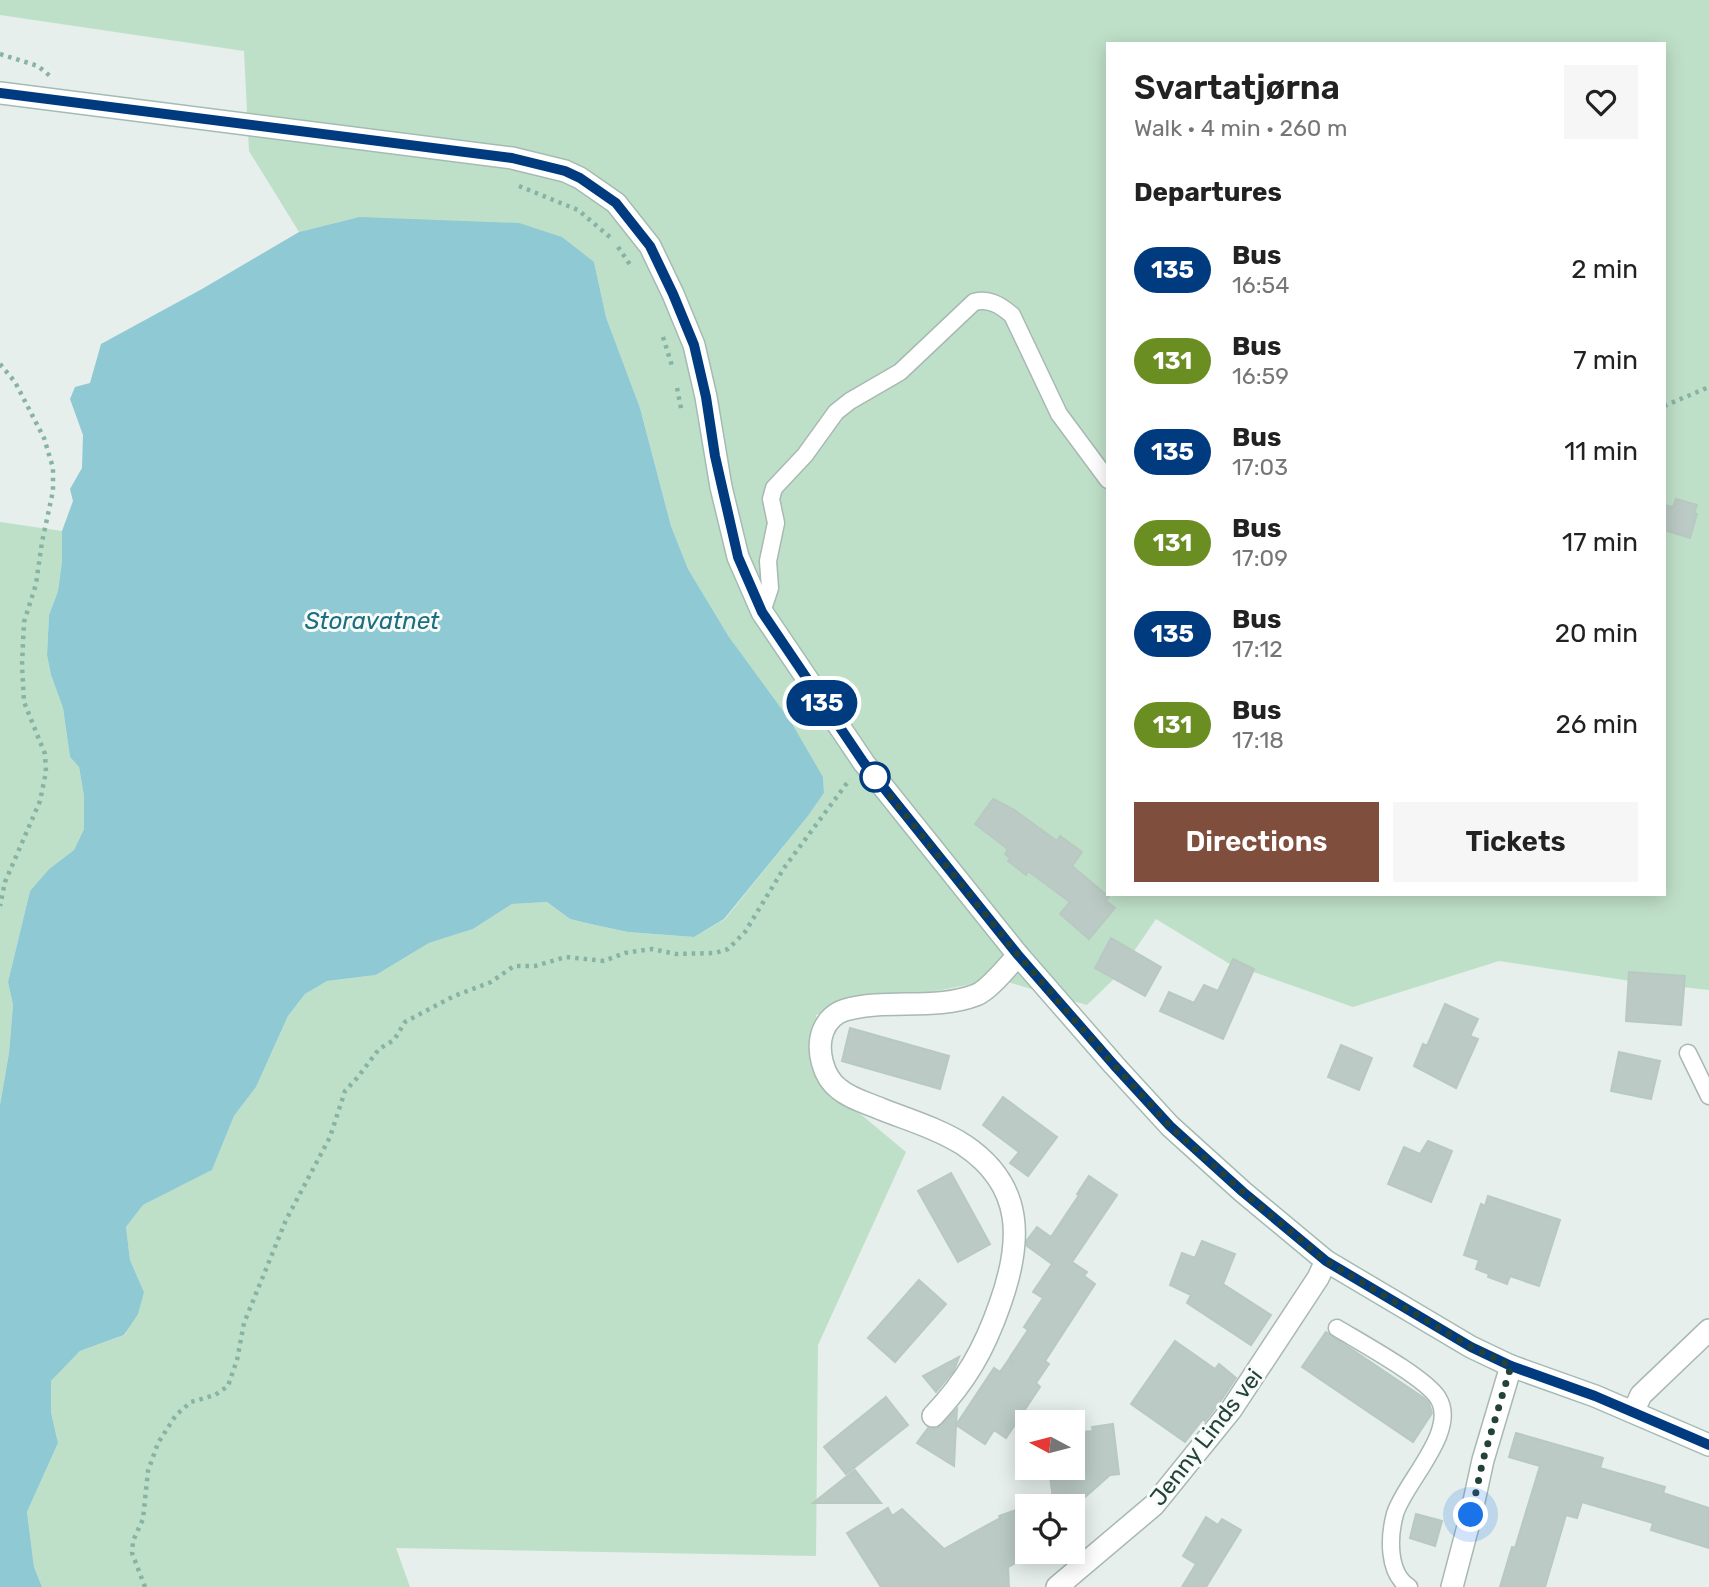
<!DOCTYPE html>
<html lang="en">
<head>
<meta charset="utf-8">
<style>
  body { margin:0; font-family:Rubik,sans-serif; background:#f6f6f6; color:#222; height:100vh; display:flex; flex-direction:column; font-size:26px; white-space:nowrap }
  * { box-sizing:border-box; margin:0 }
  p { font-size:23px; color:#767676 }
  .icon { flex:none; width:38px; height:38px; fill:none; stroke:currentColor; stroke-width:2; stroke-linecap:round; stroke-linejoin:round }
  .map { position:relative; flex:1; overflow:hidden }
  .side { position:absolute; left:1106px; top:42px; width:560px; height:854px; display:flex; flex-direction:column; background:#fff; border-radius:0px; box-shadow:0 4px 18px #0003 }
  .side>* { flex:none }
  .badge { padding:0 14px; border-radius:23px; font-size:24px; line-height:46px }
  .needle { width:46px; rotate:277deg }
  .controls { position:absolute; left:1015px; top:1410px; display:grid; gap:14px }
  .controls a { display:grid; place-items:center; width:70px; height:70px; border-radius:0px; background:#fff; box-shadow:0 4px 18px #0003; font-size:35px }
  .you { position:absolute; width:35px; height:35px; margin:-18px; border:5px solid #fff; border-radius:50%; background:#1a73e8; box-shadow:0 0 0 10px #1a73e833 }
  .map>.badge { position:absolute; translate:-50% -50%; box-shadow:0 0 0 4px #fff }
  h2 { padding:0 28px; font-size:26px; line-height:63px }
  .round { display:grid; place-items:center; flex:none; width:74px; height:74px; border-radius:0px; background:#f6f6f6 }
  .overview { display:flex; align-items:center; justify-content:space-between; height:119px; padding:0 28px }
  h1 { font-size:33px; font-weight:600; line-height:52px }
  .button { display:flex; gap:14px; margin-top:auto; padding:14px 28px }
  .button a { flex:1; height:80px; border-radius:0px; background:#804e3d; color:#fff; font-size:28px; font-weight:600; line-height:80px; text-align:center }
  .button a+a { background:#f6f6f6; color:#222 }
  ul { padding:0; list-style:none }
  li { display:flex; align-items:center; gap:21px; height:91px; padding:0 28px }
  li div { flex:1 }
  li b { display:block; font-size:26px }
  li em { font-style:normal }
  li .badge { min-width:77px; font-weight:700; text-align:center }
  .map>svg:first-child { display:block }
  .green { fill:#bfe0c8; fill-rule:evenodd }
  .water { fill:#8ec9d4 }
  .building { fill:#bbcac4; stroke:#b8c9c2; stroke-width:2 }
  .lines { fill:none; stroke-linecap:round; stroke-linejoin:round }
  .service-casing { stroke:#a8b8b2; stroke-width:19 }
  .minor-casing { stroke:#a8b8b2; stroke-width:24 }
  .secondary-casing { stroke:#a4bbb3; stroke-width:24 }
  .path { stroke:#86b3a5; stroke-width:4.5; stroke-dasharray:3.5 5; stroke-linecap:butt }
  .service { stroke:#fff; stroke-width:16 }
  .minor { stroke:#fff; stroke-width:21 }
  .secondary { stroke:#fff; stroke-width:21 }
  .line-casing { stroke:#fff; stroke-width:16 }
  .line { stroke:#003b80; stroke-width:10 }
  .walk { stroke:#24423a; stroke-width:7; stroke-dasharray:0 12.6 }
  .stop-dot { fill:#fff; stroke:#003b80; stroke-width:3.5 }
  .labels { text-anchor:middle; stroke-width:6; stroke-linejoin:round; paint-order:stroke }
  .street-label { font-size:23px; fill:#24423a; stroke:#f7fbf9 }
  .water-label { font-size:24px; font-style:italic; fill:#1c6f80; stroke:#f7fbf9 }
</style>
</head>
<body>
<div class="map">
<svg width="1709" height="1587" viewBox="0 0 1709 1587">
  <rect width="100%" height="100%" fill="#e6efeb"/>
  <path class="green" d="M0 0H1709V990L1637 982 1499 961 1353 1007 1228 963 1156 919 1117 976 1087 1005 997 979 816 1015 834 1092 906 1152 818 1345 816 1556 396 1548 410 1587H42L34 1567 27 1512 58 1443 51 1412V1381L80 1351 125 1335 144 1292 130 1260 126 1227 143 1205 212 1170 234 1116 256 1087 288 1016 305 994 327 981 376 975 429 943 473 929 512 904 547 902 570 919 595 925 628 932 694 937 725 919 808 816 824 793 823 777 729 637 688 569 671 526 640 408 606 317 594 262 359 217 299 232 249 151 244 51 0 15ZM1108 44H1664V894H1108Z
    M0 522 62 531V561L58 591 49 615 47 655 51 675 63 708 70 757 79 767 84 796V829L74 850 49 869 30 891 8 982 13 1005 9 1053 0 1105Z"/>
  <path class="water" d="M359 217 519 223 562 237 594 262 606 317 640 408 671 526 688 569 729 637 791 722 823 777 824 793 808 816 724 919 694 937 628 932 595 925 570 919 547 902 512 904 473 929 429 943 376 975 327 981 305 994 288 1016 256 1087 234 1116 212 1170 143 1205 126 1227 130 1260 144 1292 138 1314 124 1335 80 1351 51 1381V1412L58 1443 27 1512 34 1567 42 1587H0V1105L9 1053 13 1005 8 982 30 891 49 869 74 850 84 829V796L79 767 70 757 63 708 51 675 47 655 49 615 58 591 62 561V531L73 501 70 489 82 468 83 435 70 399 75 387 90 383 101 344 202 289 299 232Z"/>
  <path class="building" d="M1676 499 1697 505 1694 513 1697 514 1690 538 1664 530V505L1673 507Z
    M993 799 1013 809 1057 841 1060 836 1082 852 1072 866 1109 897 1106 901 1115 908 1089 939 1060 914 1070 902 1028 871 1026 875 1008 861 1010 858 1005 854 1008 849 975 824Z
    M1111 938 1161 967 1145 996 1095 968Z
    M1233 959 1254 969 1223 1039 1160 1011 1169 992 1194 1003 1204 985 1218 991Z
    M1629 972 1685 976 1681 1025 1626 1021Z
    M1445 1004 1478 1019 1470 1036 1478 1039 1456 1088 1414 1066 1423 1044 1427 1046Z
    M850 1028 949 1056 940 1089 842 1061Z
    M1341 1045 1372 1058 1359 1090 1328 1077Z
    M1619 1052 1660 1061 1651 1099 1611 1091Z
    M1003 1097 1057 1137 1028 1176 1010 1163 1019 1152 983 1125Z
    M1428 1141 1452 1151 1431 1202 1388 1184 1404 1147 1420 1154Z
    M951 1173 990 1244 958 1262 918 1191Z
    M1089 1176 1117 1195 1072 1262 1087 1272 1084 1276 1095 1284 1045 1361 1049 1364 1036 1383 1040 1387 1006 1438 994 1430 985 1444 956 1425 954 1466 917 1443 928 1428 936 1429 942 1425 957 1409 956 1425 994 1368 1000 1372 1009 1359 1013 1363 1010 1357 1028 1330 1024 1327 1043 1298 1033 1292 1052 1264 1027 1246V1240L1037 1227 1051 1237 1079 1195 1077 1194Z
    M1488 1196 1560 1220 1539 1286 1510 1276 1507 1284 1488 1277 1489 1274 1476 1269 1479 1260 1464 1255 1481 1204 1485 1206Z
    M1202 1241 1235 1254 1223 1284 1271 1315 1251 1345 1187 1303 1191 1295 1170 1285 1182 1253 1195 1258Z
    M919 1280 946 1304 895 1362 868 1338Z
    M1326 1332 1424 1398 1429 1403 1432 1413 1413 1442 1302 1367Z
    M1175 1341 1215 1369 1219 1364 1236 1378 1220 1402 1205 1421 1203 1419 1185 1442 1131 1404Z
    M959 1357 954 1370 936 1392 923 1376Z
    M886 1397 908 1425 846 1474 824 1447Z
    M1113 1424 1119 1474 1110 1475 1074 1507H1054L1049 1468H1073V1433L1093 1431 1092 1427Z
    M1516 1433 1603 1458 1600 1468 1665 1487 1663 1493 1709 1508V1548L1651 1530 1653 1523 1582 1502 1577 1518 1566 1515 1545 1587H1500L1512 1547 1515 1548 1540 1466 1509 1457Z
    M855 1470 881 1503H813Z
    M1027 1506V1557L1008 1567 1009 1587H881L847 1533 888 1508 892 1516 902 1509 944 1549 1000 1518 999 1516Z
    M1416 1514 1442 1521 1435 1546 1410 1538Z
    M1206 1517 1218 1525 1222 1519 1241 1530 1206 1587H1182L1196 1564 1183 1556Z"/>
  <g class="lines">
    <defs>
      <path id="service" d="M762 612 770 588 768 561 776 523 771 499 774 488 805 455 836 412 850 401 900 372 974 302C989 298 1000 305 1012 315L1059 414 1108 480
        M1688 1053 1709 1096
        M1337 1328C1360 1342 1426 1378 1438 1398 1459 1431 1404 1483 1395 1514 1389 1536 1387 1573 1409 1587"/>
      <path id="minor" d="M1633 1412 1641 1395 1709 1330
        M933 1416C966 1381 984 1350 1000 1304 1022 1242 1025 1186 964 1145 939 1129 909 1120 881 1109 867 1103 851 1099 839 1089 823 1077 816 1050 823 1031 827 1021 835 1013 845 1010 888 998 934 1011 976 995 989 990 1008 966 1018 955
        M1057 1587 1154 1505 1231 1410 1318 1278 1326 1261
        M1452 1587 1471 1515 1483 1460 1511 1366"/>
      <path id="secondary" d="M0 93 512 158 565 171 580 178 616 203 650 246 673 294 694 345 706 397 721 487 738 557 762 612 864 763 1018 955 1114 1065 1170 1126 1243 1192 1326 1261 1471 1347 1511 1366 1595 1396 1709 1445"/>
    </defs>
    <use href="#service" class="service-casing"/>
    <use href="#minor" class="minor-casing"/>
    <use href="#secondary" class="secondary-casing"/>
    <path class="path" d="M0 54 38 66 50 76
      M519 186 578 210 611 238
      M618 247 631 266
      M663 337 673 369
      M0 364 15 382 44 438 53 468V491L42 542 36 584 24 622 22 665 24 702 45 754 46 772 40 801 5 882 0 906
      M677 388 682 413
      M1664 406 1709 387
      M145 1587 132 1553 133 1541 143 1519 148 1471 158 1443 176 1415 191 1402 215 1395 228 1386 237 1360 244 1323 286 1220 330 1137 345 1091 357 1078 379 1049 394 1040 405 1022 454 996 491 982 514 966H535L566 957 604 961 625 953 652 949 676 954 715 953 728 949 745 932 784 868 850 779"/>
    <use href="#service" class="service"/>
    <use href="#minor" class="minor"/>
    <use href="#secondary" class="secondary"/>
  </g>
  <g class="lines">
    <defs>
      <path id="line" d="M0 93 512 158 565 171 580 178 616 203 650 246 673 294 694 345 706 397 715 456 738 557 762 612 864 763 1018 955 1114 1065 1170 1126 1243 1192 1326 1261 1471 1347 1511 1366 1595 1396 1709 1445"/>
    </defs>
    <use href="#line" class="line-casing"/>
    <use href="#line" class="line"/>
    <path class="walk" d="M875 777 1018 955 1114 1065 1170 1126 1243 1192 1326 1261 1471 1347 1511 1366 1483 1460 1471 1515"/>
  </g>
  <circle class="stop-dot" cx="875" cy="777" r="14"/>
  <g class="labels">
    <g class="street-label">
      <text transform="translate(1206 1437) rotate(-52)" y="8">Jenny Linds vei</text>
    </g>
    <g class="water-label">
      <text x="372" y="629">Storavatnet</text>
    </g>
  </g>
</svg>
<div class="controls">
<a><svg class="needle" viewBox="-14 -14 28 28"><path d="M0-13l5 13h-10z" fill="#e53935"/><path d="M0 13l5-13h-10z" fill="#767676"/></svg></a>
<a><svg class="icon" aria-label="locate" viewBox="0 0 24 24"><circle cx="12" cy="12" r="6"/><path d="M12 2v4M12 18v4M2 12h4M18 12h4"/></svg></a>
</div>
<div class="you" style="left:1471px;top:1515px"></div>
<b class="badge" style="left:822px;top:703px;background:#003b80;color:#fff">135</b>
<section class="side">
<div class="overview"><div><h1>Svartatjørna</h1><p>Walk · 4 min · 260 m</p></div><a class="round"><svg class="icon" aria-label="heart" viewBox="0 0 24 24"><path d="M12 20l-8-8c-3-5 5-10 8-4 3-6 11-1 8 4z"/></svg></a></div>
<h2>Departures</h2>
<ul>
<li><span class="badge" style="background:#003b80;color:#fff">135</span><div><b>Bus</b><p>16:54</p></div><em>2 min</em></li>
<li><span class="badge" style="background:#6b8e23;color:#fff">131</span><div><b>Bus</b><p>16:59</p></div><em>7 min</em></li>
<li><span class="badge" style="background:#003b80;color:#fff">135</span><div><b>Bus</b><p>17:03</p></div><em>11 min</em></li>
<li><span class="badge" style="background:#6b8e23;color:#fff">131</span><div><b>Bus</b><p>17:09</p></div><em>17 min</em></li>
<li><span class="badge" style="background:#003b80;color:#fff">135</span><div><b>Bus</b><p>17:12</p></div><em>20 min</em></li>
<li><span class="badge" style="background:#6b8e23;color:#fff">131</span><div><b>Bus</b><p>17:18</p></div><em>26 min</em></li>
</ul>
<div class="button"><a>Directions</a><a>Tickets</a></div>
</section>
</div>
</body>
</html>
